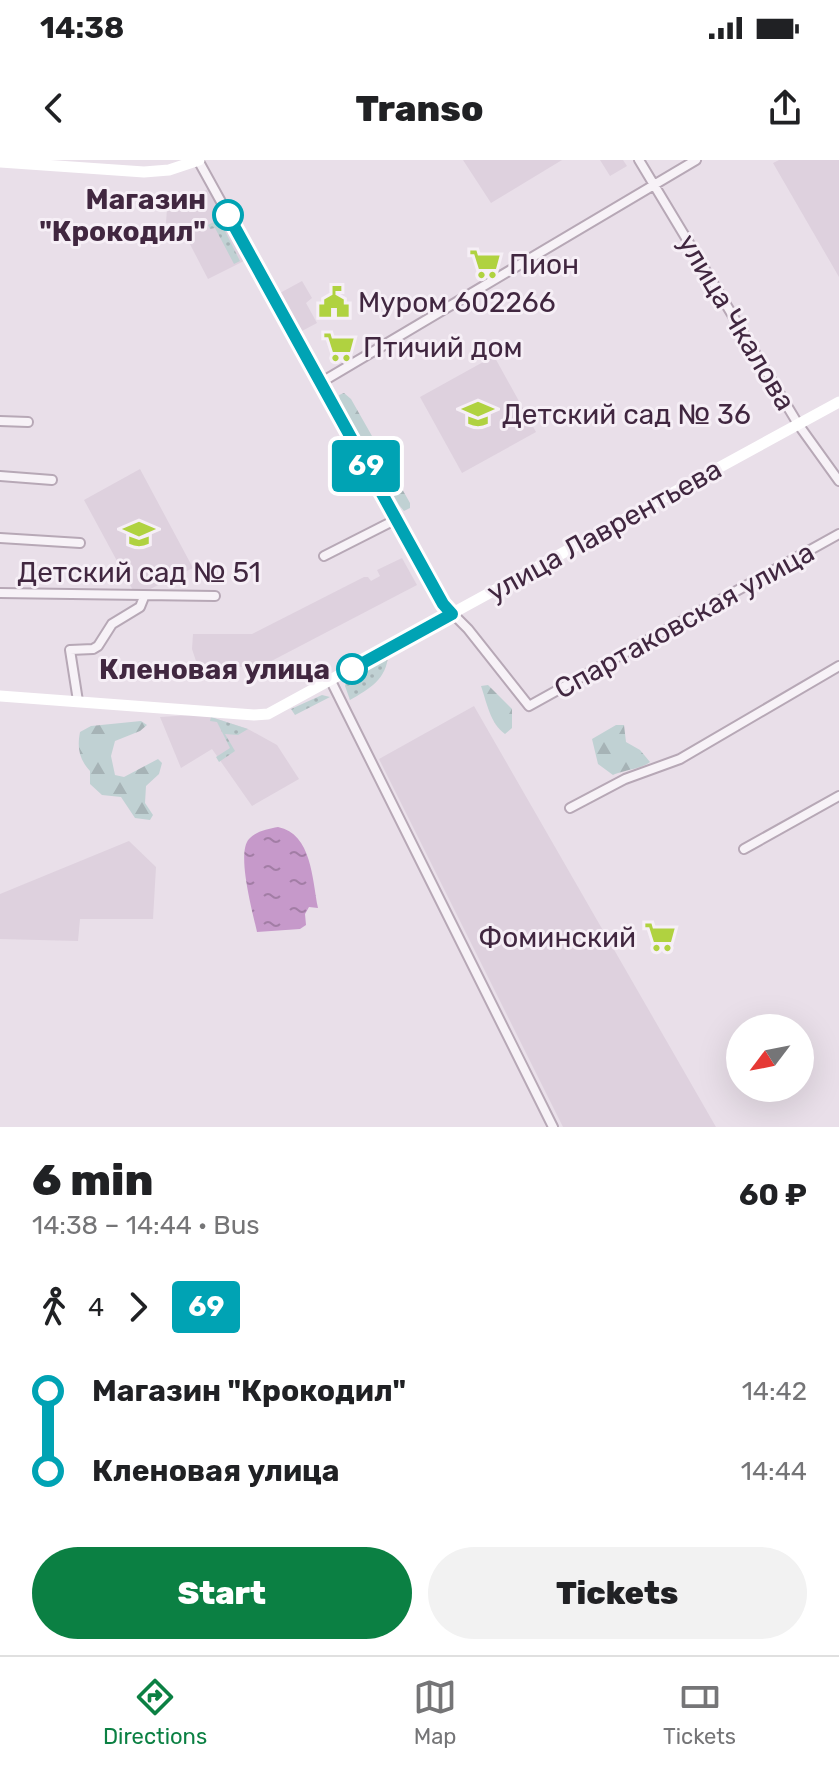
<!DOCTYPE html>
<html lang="en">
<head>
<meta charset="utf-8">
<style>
  body { margin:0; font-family:Rubik,sans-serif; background:#f2f2f2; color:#202124; height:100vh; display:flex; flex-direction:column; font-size:30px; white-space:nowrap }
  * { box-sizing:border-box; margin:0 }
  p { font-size:26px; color:#757577 }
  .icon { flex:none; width:44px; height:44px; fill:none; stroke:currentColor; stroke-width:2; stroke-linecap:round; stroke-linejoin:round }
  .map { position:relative; height:967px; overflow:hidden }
  .side { display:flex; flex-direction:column; background:#fff; flex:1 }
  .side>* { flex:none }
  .badge { padding:0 16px; border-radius:6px; font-size:28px; line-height:52px }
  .needle { width:52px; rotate:238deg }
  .buttons { position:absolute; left:726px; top:854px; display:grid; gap:16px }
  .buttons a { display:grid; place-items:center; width:88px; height:88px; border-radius:50%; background:#fff; box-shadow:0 8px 32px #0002; font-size:40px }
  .map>.badge { position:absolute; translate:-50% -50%; box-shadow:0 0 0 4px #fff }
  .legs { display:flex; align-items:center; gap:12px; height:88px; padding:0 32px; font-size:26px }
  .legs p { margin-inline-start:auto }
  .headline { display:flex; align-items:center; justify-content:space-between; height:136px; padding:0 32px }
  h1 { font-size:44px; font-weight:800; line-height:60px }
  .button { display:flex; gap:16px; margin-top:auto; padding:16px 32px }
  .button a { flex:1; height:92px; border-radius:48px; background:#0b8043; color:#fff; font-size:32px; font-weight:800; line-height:92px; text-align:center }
  .button a+a { background:#f2f2f2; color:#202124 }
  ul { padding:0 32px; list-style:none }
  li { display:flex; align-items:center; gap:28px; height:80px; font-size:30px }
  li i { display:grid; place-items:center; width:12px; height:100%; margin:0 10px; background:currentColor }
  li i::after { content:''; width:20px; height:20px; margin:-10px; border:6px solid; border-radius:50%; background:#fff }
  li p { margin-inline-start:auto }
  li:first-child i { background:linear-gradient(#0000 50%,currentColor 0) }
  li:last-child i { background:linear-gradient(currentColor 50%,#0000 0) }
  .status { display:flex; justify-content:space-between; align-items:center; height:56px; padding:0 40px; background:#fff; direction:ltr }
  .status svg { height:22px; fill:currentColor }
  header { display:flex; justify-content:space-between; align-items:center; height:104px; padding:0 32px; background:#fff; font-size:36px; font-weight:800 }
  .dock { display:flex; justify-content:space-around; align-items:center; height:112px; border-top:2px solid #e0e0e0; background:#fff; font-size:22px; color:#757577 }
  .dock a { display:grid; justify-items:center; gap:4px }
  .dock .active { color:#0b8043 }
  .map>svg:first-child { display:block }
  .built { fill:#ded1de }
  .grass { fill:url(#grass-dots) }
  .forest { fill:url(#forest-firs) }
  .water { fill:url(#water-ripples) }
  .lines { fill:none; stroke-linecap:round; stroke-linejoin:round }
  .street-casing { stroke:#b7a8b6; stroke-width:12 }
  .street { stroke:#f7f2f7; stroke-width:8 }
  .secondary { stroke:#fff; stroke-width:11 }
  .line-1-casing { stroke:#fff; stroke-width:18 }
  .line-1 { stroke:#00a3b4; stroke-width:12 }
  .stop-1-dot { fill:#fff; stroke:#00a3b4; stroke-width:4 }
  .labels { text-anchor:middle; stroke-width:6; stroke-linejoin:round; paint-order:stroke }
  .stop-label { font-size:28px; font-weight:bold; fill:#412740; stroke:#f6eff6; text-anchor:end }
  .poi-label { font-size:28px; fill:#412740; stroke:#f6eff6; text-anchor:start }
  .street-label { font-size:28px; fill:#412740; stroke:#f6eff6 }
</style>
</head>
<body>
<div class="status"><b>14:38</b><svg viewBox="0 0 49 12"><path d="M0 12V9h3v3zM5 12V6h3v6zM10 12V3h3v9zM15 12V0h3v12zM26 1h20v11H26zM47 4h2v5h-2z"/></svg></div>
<header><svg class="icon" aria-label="back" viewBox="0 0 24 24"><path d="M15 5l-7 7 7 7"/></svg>Transo<svg class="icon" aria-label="share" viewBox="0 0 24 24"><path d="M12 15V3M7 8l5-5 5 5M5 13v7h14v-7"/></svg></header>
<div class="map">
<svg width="839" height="967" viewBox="0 0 839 967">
  <defs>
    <pattern id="grass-dots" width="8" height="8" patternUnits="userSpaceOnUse" patternTransform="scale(2)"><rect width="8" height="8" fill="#c0d1d3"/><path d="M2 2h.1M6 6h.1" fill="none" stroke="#a6b3b6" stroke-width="1.8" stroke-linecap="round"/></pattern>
    <pattern id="forest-firs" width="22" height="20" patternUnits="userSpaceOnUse" patternTransform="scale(2)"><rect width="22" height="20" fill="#c0d1d3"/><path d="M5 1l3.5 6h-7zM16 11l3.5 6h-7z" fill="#a6b3b6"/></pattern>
    <pattern id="water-ripples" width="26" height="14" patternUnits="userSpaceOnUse" patternTransform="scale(2)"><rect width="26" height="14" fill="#c699ca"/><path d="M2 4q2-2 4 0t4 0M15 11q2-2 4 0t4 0" fill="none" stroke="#a27da5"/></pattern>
  </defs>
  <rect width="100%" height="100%" fill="#e9dfe9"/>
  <path class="built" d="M463 0H562L491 43Z
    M600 0H623L627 6 610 16Z
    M779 0H839V117L773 3Z
    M208 29 246 100 208 119 179 63H166L168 35 190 38Z
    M302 121 312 138 306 143 317 163 300 172 280 133Z
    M494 196 536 272 462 313 420 237Z
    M140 309 193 408 136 436 84 340Z
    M402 398 417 425 258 508 197 504 192 489 193 474H252L364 417H368L371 421 380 416 377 410Z
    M474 546 716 967H563L379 599Z
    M191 555 211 557 248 569 277 585 299 619 252 646 212 589 181 608 160 557Z
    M129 681 156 707 153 759H80L78 781 0 779V734Z"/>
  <path class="grass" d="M219 59 240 101 234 104 215 68 210 69 208 65Z
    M388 495C387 519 369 529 350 540L345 526 347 519Z
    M322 535 330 537 295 555 291 549Z
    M211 557 248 569 238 575 225 574 235 591 219 602 216 597 230 588 217 562 210 561Z"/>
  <path class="forest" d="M344 233 351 239 410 343V348L404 351 399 345 340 241 339 235Z
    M488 525 512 549V568L505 574C490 563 487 543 481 526Z
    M141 561 147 565 140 571 115 581 111 596 115 615 124 617 158 599 162 603 159 614 146 626 145 643 153 655 150 660 135 658 121 637 102 635 90 624V611C79 599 77 588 80 572L91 566Z
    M616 565H624L626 582 640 590 650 602C644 608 624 610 613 615L598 604 592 579Z"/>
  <path class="water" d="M278 667C312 674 312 719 318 748L309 747 305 754 306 765 300 769 257 772C253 753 236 693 249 679 256 671 268 669 278 667Z"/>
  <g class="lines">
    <defs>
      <path id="street" d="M198 0 443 444 468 469 529 546 839 374
        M639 0 798 264 839 321
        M320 223 696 0
        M0 261 28 262
        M0 316 52 320
        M0 378 80 383
        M324 396 395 360
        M0 433 215 436
        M331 521 553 967
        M78 541 70 490 93 489 98 486 112 464 140 447 144 437
        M570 648 625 619 680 599 839 506
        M744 689 839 636"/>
    </defs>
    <use href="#street" class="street-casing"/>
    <use href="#street" class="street"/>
    <path class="secondary" d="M0 2 144 12 169 10 199 0
      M0 536 254 555 268 554 839 242"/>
  </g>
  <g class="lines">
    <defs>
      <path id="line-1" d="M228 55 443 444 452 454 352 509"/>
    </defs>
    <use href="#line-1" class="line-1-casing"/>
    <use href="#line-1" class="line-1"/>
  </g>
  <defs>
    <symbol id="supermarket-bare" viewBox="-9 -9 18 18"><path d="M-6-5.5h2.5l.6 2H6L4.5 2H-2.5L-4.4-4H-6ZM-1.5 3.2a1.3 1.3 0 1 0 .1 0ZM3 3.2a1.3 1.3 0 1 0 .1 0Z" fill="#b0d240" stroke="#f6eff6" stroke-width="2.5" paint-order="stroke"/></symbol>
    <symbol id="civic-bare" viewBox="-9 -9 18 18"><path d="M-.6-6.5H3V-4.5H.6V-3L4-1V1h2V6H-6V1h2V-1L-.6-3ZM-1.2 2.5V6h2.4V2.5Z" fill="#b0d240" stroke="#f6eff6" stroke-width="2.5" paint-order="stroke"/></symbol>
    <symbol id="school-bare" viewBox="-9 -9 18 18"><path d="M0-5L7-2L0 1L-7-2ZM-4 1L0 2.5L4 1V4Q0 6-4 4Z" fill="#b0d240" stroke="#f6eff6" stroke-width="2.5" paint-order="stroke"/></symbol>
  </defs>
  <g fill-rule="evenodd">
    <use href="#supermarket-bare" x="463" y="82" width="44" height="44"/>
    <use href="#civic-bare" x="312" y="120" width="44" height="44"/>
    <use href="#supermarket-bare" x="317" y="165" width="44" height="44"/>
    <use href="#school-bare" x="456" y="232" width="44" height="44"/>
    <use href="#school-bare" x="117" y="352" width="44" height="44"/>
    <use href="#supermarket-bare" x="638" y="755" width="44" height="44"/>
  </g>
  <g class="stop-1-dot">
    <circle cx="228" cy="55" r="14"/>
    <circle cx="352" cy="509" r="14"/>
  </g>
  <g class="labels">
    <g class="stop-label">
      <text x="206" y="49">Магазин<tspan x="206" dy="32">"Крокодил"</tspan></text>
      <text x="330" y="519">Кленовая улица</text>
    </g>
    <g class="poi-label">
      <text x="509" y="114">Пион</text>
      <text x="358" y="152">Муром 602266</text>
      <text x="363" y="197">Птичий дом</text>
      <text x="502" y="264">Детский сад № 36</text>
      <text x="139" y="422" text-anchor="middle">Детский сад № 51</text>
      <text x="636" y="787" text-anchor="end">Фоминский</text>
    </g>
    <g class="street-label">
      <text transform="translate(737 162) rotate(59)" y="10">улица Чкалова</text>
      <text transform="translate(604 370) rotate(-29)" y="10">улица Лаврентьева</text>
      <text transform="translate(684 460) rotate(-29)" y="10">Спартаковская улица</text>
    </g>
  </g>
</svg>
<div class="buttons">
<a><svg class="needle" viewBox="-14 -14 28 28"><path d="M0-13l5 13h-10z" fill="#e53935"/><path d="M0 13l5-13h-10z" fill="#757577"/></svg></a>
</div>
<b class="badge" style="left:366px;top:306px;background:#00a3b4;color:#fff">69</b>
</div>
<section class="side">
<div class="headline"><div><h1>6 min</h1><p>14:38 – 14:44 · Bus</p></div><b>60 ₽</b></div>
<div class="legs"><svg class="icon" aria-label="walk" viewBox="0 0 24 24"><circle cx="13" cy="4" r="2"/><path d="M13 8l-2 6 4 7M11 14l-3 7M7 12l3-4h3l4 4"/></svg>4<svg class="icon" aria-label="forward" viewBox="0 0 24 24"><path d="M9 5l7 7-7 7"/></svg><b class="badge" style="background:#00a3b4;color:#fff">69</b></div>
<ul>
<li><i style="color:#00a3b4"></i><b>Магазин &quot;Крокодил&quot;</b><p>14:42</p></li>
<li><i style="color:#00a3b4"></i><b>Кленовая улица</b><p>14:44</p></li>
</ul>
<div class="button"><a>Start</a><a>Tickets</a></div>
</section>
<nav class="dock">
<a class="active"><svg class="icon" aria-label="directions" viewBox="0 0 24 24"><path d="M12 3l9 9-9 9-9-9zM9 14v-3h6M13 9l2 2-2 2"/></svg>Directions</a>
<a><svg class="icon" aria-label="map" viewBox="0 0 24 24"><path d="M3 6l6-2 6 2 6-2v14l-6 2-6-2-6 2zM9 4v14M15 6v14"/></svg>Map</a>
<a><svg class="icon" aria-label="tickets" viewBox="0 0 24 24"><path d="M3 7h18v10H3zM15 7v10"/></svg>Tickets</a>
</nav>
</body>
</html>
